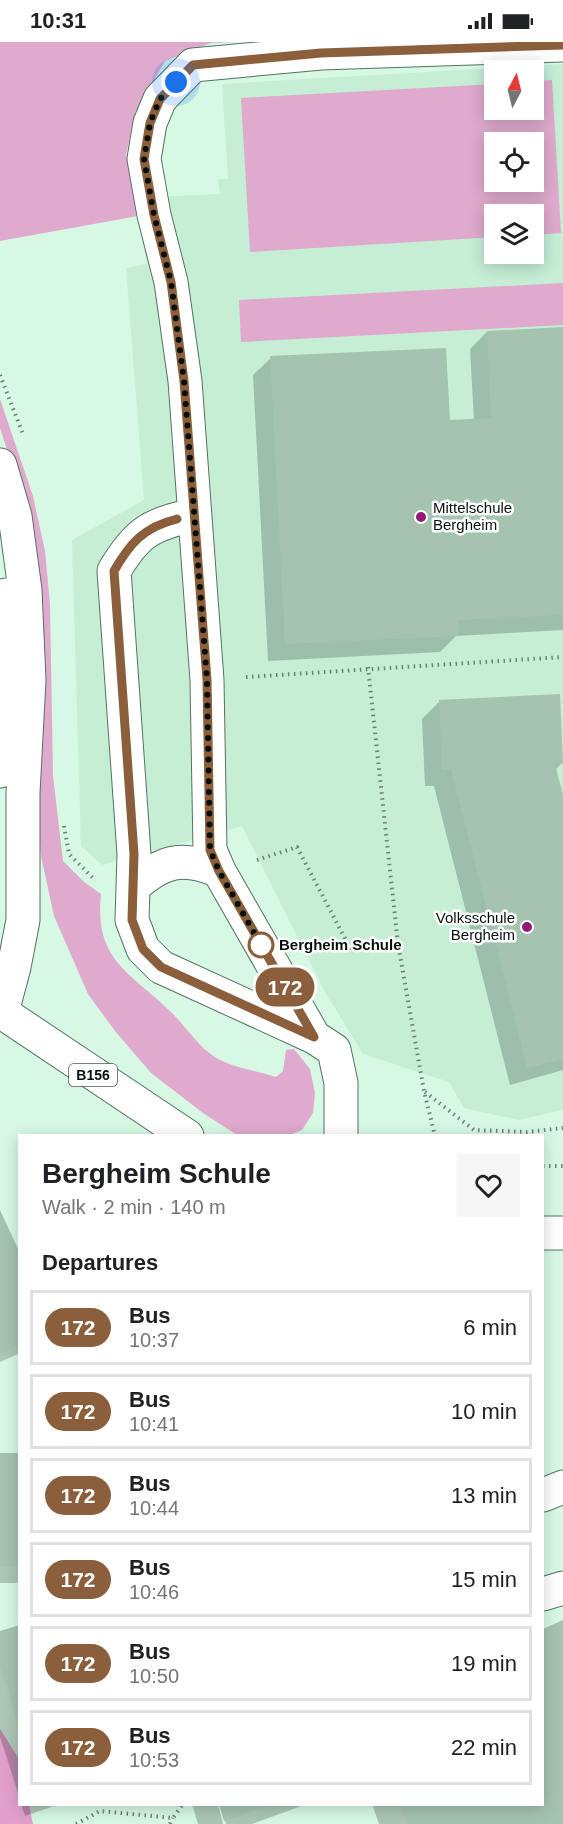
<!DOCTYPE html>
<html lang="en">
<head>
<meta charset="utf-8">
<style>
  body { margin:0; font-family:Helvetica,sans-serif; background:#f6f6f6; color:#202124; height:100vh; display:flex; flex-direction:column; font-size:22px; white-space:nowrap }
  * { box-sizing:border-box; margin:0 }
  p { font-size:20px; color:#757577 }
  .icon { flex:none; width:33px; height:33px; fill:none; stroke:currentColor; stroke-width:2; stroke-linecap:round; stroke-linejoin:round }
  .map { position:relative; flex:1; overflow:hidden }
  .panel { position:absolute; left:18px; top:1092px; width:526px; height:672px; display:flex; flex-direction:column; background:#fff; border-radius:0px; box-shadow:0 3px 15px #0003 }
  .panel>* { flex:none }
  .badge { padding:0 12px; border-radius:20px; font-size:21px; line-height:39px }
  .needle { width:39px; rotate:7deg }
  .buttons { position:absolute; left:484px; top:18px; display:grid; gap:12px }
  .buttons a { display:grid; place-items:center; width:60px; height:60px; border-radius:0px; background:#fff; box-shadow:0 3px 15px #0003; font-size:30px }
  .you { position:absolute; width:30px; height:30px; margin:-15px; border:4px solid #fff; border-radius:50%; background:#1a73e8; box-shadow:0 0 0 9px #1a73e833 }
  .map>.badge { position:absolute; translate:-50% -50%; box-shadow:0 0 0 3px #fff }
  h2 { padding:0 24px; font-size:22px; line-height:54px }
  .round { display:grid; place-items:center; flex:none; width:63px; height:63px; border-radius:0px; background:#f6f6f6 }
  .head { display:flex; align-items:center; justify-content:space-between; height:102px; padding:0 24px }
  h1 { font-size:28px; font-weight:800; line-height:45px }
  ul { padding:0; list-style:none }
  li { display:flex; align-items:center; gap:18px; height:75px; margin:0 12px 9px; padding:0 12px; border:3px solid #e0e0e0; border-radius:0px }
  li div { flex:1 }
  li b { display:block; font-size:22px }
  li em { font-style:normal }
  li .badge { min-width:66px; font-weight:700; text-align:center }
  .status { display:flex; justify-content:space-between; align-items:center; height:42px; padding:0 30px; background:#fff; direction:ltr }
  .status svg { height:16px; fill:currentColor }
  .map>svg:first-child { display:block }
  .built { fill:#c5eed5; fill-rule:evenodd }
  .green { fill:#dfaacd; fill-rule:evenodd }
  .forest { fill:#e2a1cd }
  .shadow { fill:#0003 }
  .building { fill:#a4c4b0 }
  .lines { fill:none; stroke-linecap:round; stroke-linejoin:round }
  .minor-casing { stroke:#547260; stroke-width:35 }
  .major-casing { stroke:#547260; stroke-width:35 }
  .path { stroke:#6b8173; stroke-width:4; stroke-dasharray:1.5 4.5; stroke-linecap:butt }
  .minor { stroke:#fff; stroke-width:33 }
  .major { stroke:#fff; stroke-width:33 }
  .line-casing { stroke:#fff; stroke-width:14 }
  .line { stroke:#8b5e3c; stroke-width:9 }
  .walk { stroke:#051009; stroke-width:6; stroke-dasharray:0 10.8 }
  .poi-dot { fill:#921a77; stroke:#fff; stroke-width:2 }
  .stop-dot { fill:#fff; stroke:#8b5e3c; stroke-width:3 }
  .labels { text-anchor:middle; stroke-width:5; stroke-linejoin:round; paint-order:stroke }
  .shield { fill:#fff; stroke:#505853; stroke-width:1.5 }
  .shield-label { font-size:14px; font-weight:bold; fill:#051009 }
  .poi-label { font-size:15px; fill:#051009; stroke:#fff; text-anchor:start }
  .stop-label { font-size:15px; font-weight:bold; fill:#051009; stroke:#fff; text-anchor:start }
</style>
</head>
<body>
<div class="status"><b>10:31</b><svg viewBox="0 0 49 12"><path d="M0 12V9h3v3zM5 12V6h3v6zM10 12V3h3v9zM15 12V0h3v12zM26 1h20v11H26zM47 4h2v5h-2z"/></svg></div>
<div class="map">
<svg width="563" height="1782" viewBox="0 0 563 1782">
  <rect width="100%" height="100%" fill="#d7f9e4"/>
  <path class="built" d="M563 22V1068L519 1078 464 1066 449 1040 363 1012 325 950 242 784 102 823 81 804 72 498 144 458 126 226 147 222 134 156 220 152 218 137H228L222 42ZM495 28H534V68H495ZM495 100H534V140H495ZM495 172H534V212H495Z"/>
  <path class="green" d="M0 0H237L211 1 165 19 135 71 126 113 138 174 0 199Z
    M552 38 561 191 534 193V172H495V195L250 210 241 56 495 42V68H534V39ZM534 100V140H495V100Z
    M563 241V283L241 300 239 258Z
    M0 357 33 454 45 509 50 562 53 734 63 819 84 840 101 852C94 920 131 930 172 971 187 986 199 1006 218 1017 235 1026 258 1029 276 1035L283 1029 286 1008 294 1007 310 1027 315 1051 313 1071 302 1088 290 1093H237L203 1071 151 1031 115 989 88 952 54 874 41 814 10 417 0 386Z"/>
  <path class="forest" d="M0 1687 19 1717 20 1762 29 1763 33 1782H0Z"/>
  <path class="shadow" d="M563 287V588L456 594 440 610 268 619 253 333 271 316 448 380 474 379 470 307 487 290Z
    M439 660 562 721 555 728 563 759V1028L510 1043 434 744H425L422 677Z
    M0 1171 20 1215V1311L0 1320Z
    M0 1413H20V1541H0Z
    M563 1579V1782H379L372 1762H543V1589Z
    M20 1584V1757L0 1695V1591Z
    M21 1762H60L25 1774Z
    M192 1762H218L223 1782H198Z
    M221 1762H307L252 1782H226Z"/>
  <path class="building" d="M563 285V573L458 578 459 594 285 602 270 314 446 306 450 378 491 376 487 289Z
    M560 652 563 722H555L563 753V1017L527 1026 451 727 442 728 439 658Z
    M0 1168 20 1211V1303L0 1312Z
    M0 1411H20V1524H0Z
    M563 1578V1782H407L400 1762H543V1587Z
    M20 1583V1684H19L0 1624V1589Z
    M219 1762H269V1763L224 1779Z"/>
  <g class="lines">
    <defs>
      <path id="minor" d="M193 473C150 483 137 490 114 529L134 812 132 878 143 907 161 925 314 995 334 1008 341 1041V1094
        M219 829 210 808 207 638 185 339 171 240 154 173 144 117 150 81 160 57 193 23 321 11 563 3
        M133 845C162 819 182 813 219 829L314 995
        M543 1453 563 1445
        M543 1552 563 1546"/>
      <path id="major" d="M0 423 15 474 25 548 29 638 23 751V878L14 925 2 970
        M0 729 6 553
        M0 969 187 1094
        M543 1191H563"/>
    </defs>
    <use href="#minor" class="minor-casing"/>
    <use href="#major" class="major-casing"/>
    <path class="path" d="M0 333 23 392
      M368 625 398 902 424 1049 435 1094
      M246 635 563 615
      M64 784 69 812 95 838
      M257 818 297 805 350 906 398 902
      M425 1050 474 1088 527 1090 563 1086
      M543 1124H563
      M76 1782 100 1769 173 1776 183 1762
      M170 1782 173 1776"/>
    <use href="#minor" class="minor"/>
    <use href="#major" class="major"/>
  </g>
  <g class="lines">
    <defs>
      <path id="line" d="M177 477C144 485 130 501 114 529L134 812 132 878 143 907 161 925 314 995 219 829 210 808 207 638 184 339 171 240 154 173 144 117 150 81 160 57 193 23 321 11 563 3"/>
    </defs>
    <use href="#line" class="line-casing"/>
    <use href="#line" class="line"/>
    <path class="walk" d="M176 40 160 57 150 81 144 117 154 173 171 240 184 339 207 638 210 808 219 829 261 903"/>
  </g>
  <g class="poi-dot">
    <circle cx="421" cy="475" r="6"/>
    <circle cx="527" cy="885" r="6"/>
  </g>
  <circle class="stop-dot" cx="261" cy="903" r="12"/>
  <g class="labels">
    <rect class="shield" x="69" y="1022" width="48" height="22" rx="4.5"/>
    <g class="shield-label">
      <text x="93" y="1038">B156</text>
    </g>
    <g class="poi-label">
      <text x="433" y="471">Mittelschule<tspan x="433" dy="17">Bergheim</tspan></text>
      <text x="515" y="881" text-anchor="end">Volksschule<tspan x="515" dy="17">Bergheim</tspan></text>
    </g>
    <g class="stop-label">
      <text x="279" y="908">Bergheim Schule</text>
    </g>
  </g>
</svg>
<div class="buttons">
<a><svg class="needle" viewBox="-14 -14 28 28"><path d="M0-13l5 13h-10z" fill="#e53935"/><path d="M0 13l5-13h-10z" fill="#757577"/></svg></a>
<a><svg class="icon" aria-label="locate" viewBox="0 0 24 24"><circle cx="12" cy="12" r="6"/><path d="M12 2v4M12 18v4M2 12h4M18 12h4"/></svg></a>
<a><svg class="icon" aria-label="layers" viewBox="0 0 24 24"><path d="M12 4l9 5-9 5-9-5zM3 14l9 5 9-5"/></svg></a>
</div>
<div class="you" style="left:176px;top:40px"></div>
<b class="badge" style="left:285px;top:945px;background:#8b5e3c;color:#fff">172</b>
<section class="panel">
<div class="head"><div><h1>Bergheim Schule</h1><p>Walk · 2 min · 140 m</p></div><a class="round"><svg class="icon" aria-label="heart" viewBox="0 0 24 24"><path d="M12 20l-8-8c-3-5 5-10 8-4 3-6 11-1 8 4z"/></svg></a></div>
<h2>Departures</h2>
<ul>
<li><span class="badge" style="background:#8b5e3c;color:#fff">172</span><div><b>Bus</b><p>10:37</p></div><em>6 min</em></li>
<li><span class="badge" style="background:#8b5e3c;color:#fff">172</span><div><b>Bus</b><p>10:41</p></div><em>10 min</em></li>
<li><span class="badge" style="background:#8b5e3c;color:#fff">172</span><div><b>Bus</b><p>10:44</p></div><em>13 min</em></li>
<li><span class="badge" style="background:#8b5e3c;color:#fff">172</span><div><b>Bus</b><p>10:46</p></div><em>15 min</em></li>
<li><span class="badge" style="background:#8b5e3c;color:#fff">172</span><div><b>Bus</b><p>10:50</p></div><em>19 min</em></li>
<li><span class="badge" style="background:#8b5e3c;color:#fff">172</span><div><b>Bus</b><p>10:53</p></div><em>22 min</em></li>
</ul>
</section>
</div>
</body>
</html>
